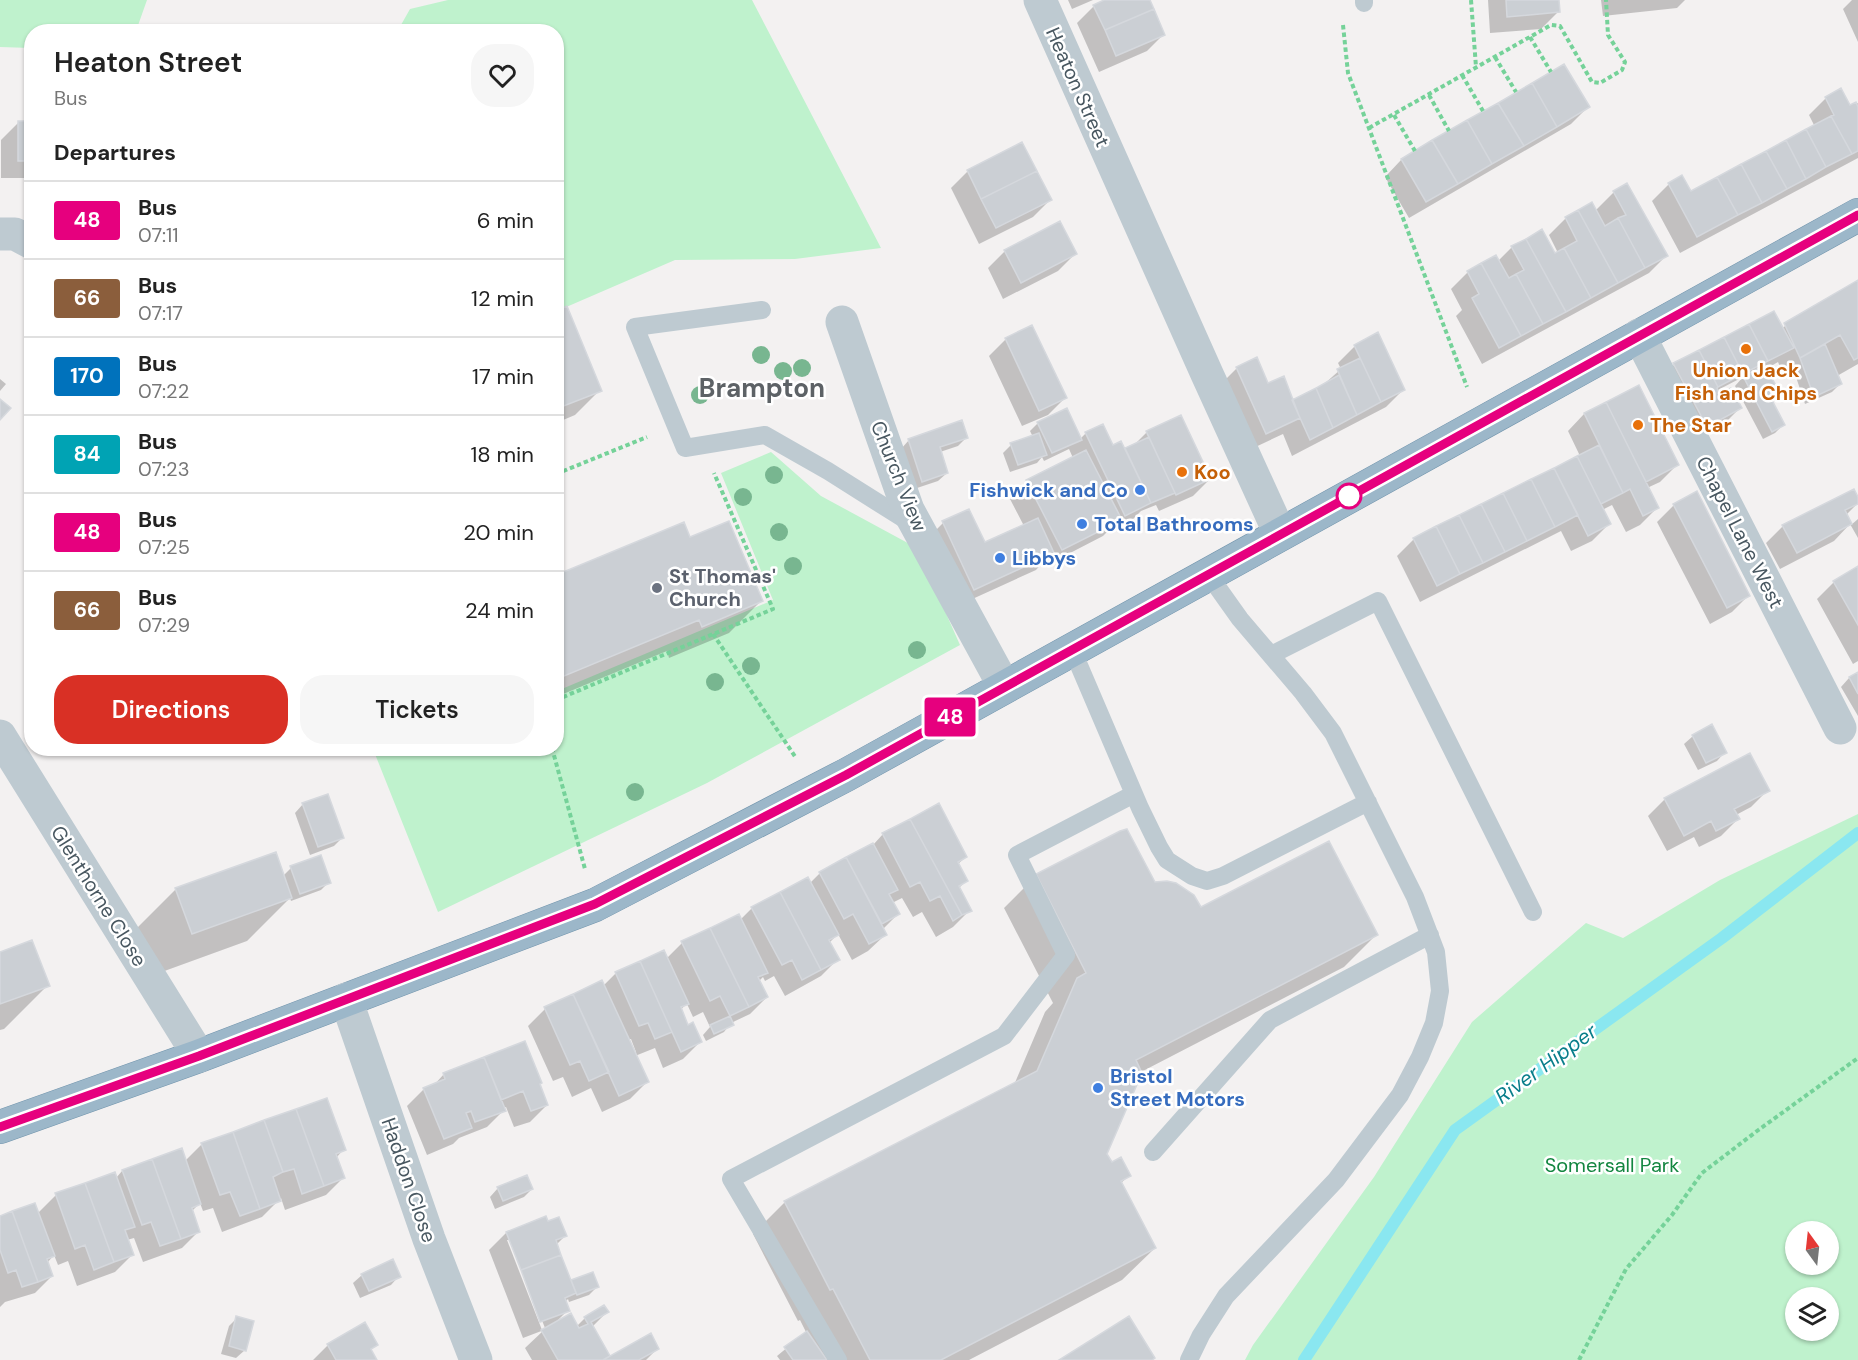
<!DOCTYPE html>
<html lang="en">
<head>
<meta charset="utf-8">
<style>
  body { margin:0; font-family:"DM Sans",sans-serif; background:#f6f6f6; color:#222; height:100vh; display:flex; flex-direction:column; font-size:22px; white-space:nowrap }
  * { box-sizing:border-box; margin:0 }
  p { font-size:20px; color:#767676 }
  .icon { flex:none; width:33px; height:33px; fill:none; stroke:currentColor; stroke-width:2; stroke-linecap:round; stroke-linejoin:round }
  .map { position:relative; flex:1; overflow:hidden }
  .panel { position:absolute; left:24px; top:24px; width:540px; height:732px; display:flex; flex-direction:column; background:#fff; border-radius:24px; box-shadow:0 2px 4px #0004 }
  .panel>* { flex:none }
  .badge { padding:0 12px; border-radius:4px; font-size:21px; line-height:39px }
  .needle { width:39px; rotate:345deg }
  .buttons { position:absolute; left:1785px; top:1221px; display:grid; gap:12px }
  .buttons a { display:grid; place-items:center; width:54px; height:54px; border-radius:50%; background:#fff; box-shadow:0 2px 4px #0004; font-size:30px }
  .map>.badge { position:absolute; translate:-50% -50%; box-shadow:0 0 0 3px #fff }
  h2 { padding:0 30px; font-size:22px; line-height:54px }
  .round { display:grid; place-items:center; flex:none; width:63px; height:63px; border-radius:24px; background:#f6f6f6 }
  .headline { display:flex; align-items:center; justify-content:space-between; height:102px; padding:0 30px }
  h1 { font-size:28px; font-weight:600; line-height:45px }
  .action { display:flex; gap:12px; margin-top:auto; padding:12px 30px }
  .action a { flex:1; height:69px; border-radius:24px; background:#d93025; color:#fff; font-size:24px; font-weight:600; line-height:69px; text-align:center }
  .action a+a { background:#f6f6f6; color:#222 }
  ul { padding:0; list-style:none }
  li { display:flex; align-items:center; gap:18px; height:78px; padding:0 30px; border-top:2px solid #e0e0e0 }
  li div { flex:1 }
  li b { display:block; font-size:22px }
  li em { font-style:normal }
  li .badge { min-width:66px; font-weight:700; text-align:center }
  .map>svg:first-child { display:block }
  .green { fill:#bff2cd; fill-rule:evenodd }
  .shadow { fill:#0003; fill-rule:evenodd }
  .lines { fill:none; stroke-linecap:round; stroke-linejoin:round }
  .stream { stroke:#8ae7f0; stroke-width:12 }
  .building { fill:#cbcfd4; stroke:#d5d8dd; stroke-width:1.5 }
  .trunk-casing { stroke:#7295ad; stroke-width:34 }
  .path { stroke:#75d299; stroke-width:4; stroke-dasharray:4.5 3; stroke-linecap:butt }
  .service { stroke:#becad1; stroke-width:18 }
  .minor { stroke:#becad1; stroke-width:33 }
  .trunk { stroke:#9cb7c9; stroke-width:33 }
  .tree { fill:#78b690 }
  .line-casing { stroke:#fff; stroke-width:14 }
  .line { stroke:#e6007e; stroke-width:9 }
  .food-dot { fill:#e8710a; stroke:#fff; stroke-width:2 }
  .shop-dot { fill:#3f7fe0; stroke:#fff; stroke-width:2 }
  .stop-dot { fill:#fff; stroke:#e6007e; stroke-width:3 }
  .worship-dot { fill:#6b7280; stroke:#fff; stroke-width:2 }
  .labels { text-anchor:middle; stroke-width:5; stroke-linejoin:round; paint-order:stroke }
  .street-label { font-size:20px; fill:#485760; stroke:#fff }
  .food-label { font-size:20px; font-weight:bold; fill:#c56008; stroke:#fff; text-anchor:start }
  .shop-label { font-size:20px; font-weight:bold; fill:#366cbe; stroke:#fff; text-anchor:start }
  .worship-label { font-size:20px; font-weight:bold; fill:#5b616d; stroke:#fff; text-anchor:start }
  .park-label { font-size:20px; fill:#138640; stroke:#fff }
  .water-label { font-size:21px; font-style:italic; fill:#097e8b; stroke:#fff }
  .district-label { font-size:26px; font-weight:bold; fill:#5d6266; stroke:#fff }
</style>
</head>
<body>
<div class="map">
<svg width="1858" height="1360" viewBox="0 0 1858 1360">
  <rect width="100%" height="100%" fill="#f3f1f1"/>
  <path class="green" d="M0 0H147L136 31 32 32 31 48 0 47Z
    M448 0H752L881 248 795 259 675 260 557 311 556 32H397L410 9Z
    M771 452 821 496 917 548 960 645 707 783 438 912 373 749 556 748 557 691 773 600 721 473Z
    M1858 814V1360H1245L1253 1345 1374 1177 1472 1022 1586 923 1623 938 1720 880ZM1796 1232H1828V1264H1796ZM1796 1298H1828V1330H1796Z"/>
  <path class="shadow" d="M1068 0H1093L1072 9Z
    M1108 0H1149L1164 34 1147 51 1099 72 1077 23 1094 6Z
    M1488 0H1557L1558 12 1541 29 1490 33Z
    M1601 0H1685L1677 8 1603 16Z
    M1852 0H1858V42L1843 9Z
    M1564 66 1588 107 1571 124 1409 218 1385 177 1401 160Z
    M1826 98 1849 107 1858 103V158L1680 253 1652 201 1669 184 1690 193 1815 127 1809 115Z
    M18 123H32V178H1V140Z
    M968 171 1050 200 1033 217 979 244 951 188Z
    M1614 192 1666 256 1649 273 1482 364 1456 316 1462 310 1451 289 1468 272 1495 257 1498 261 1512 247 1555 255 1558 253 1549 235 1566 218 1595 211Z
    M1060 223 1075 254 1058 271 1003 299 988 268 1005 251Z
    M1858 282V364L1837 376 1840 384 1832 392 1805 404 1793 368 1783 374 1778 362 1766 369 1779 392 1771 400 1783 425 1775 433 1763 439 1735 386 1743 377 1716 391 1719 396 1740 408 1723 425 1689 443 1657 382 1674 365 1782 328Z
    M556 312 600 390 575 415 556 423Z
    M1006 339 1065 398 1048 415 1022 426 989 356Z
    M1355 346 1403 390 1386 407 1292 456 1283 434 1249 450 1220 385 1237 368 1257 359 1267 385 1291 402 1323 385 1341 369 1338 363Z
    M0 379 6 384 0 391Z
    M1638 387 1677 465 1660 482 1647 488 1657 508 1640 525 1626 532 1612 505 1602 510 1609 524 1592 541 1571 551 1561 531 1420 602 1397 556 1414 539 1580 456 1568 431 1584 414Z
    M1038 423 1080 439 1086 433 1112 447 1124 451 1133 446 1147 432 1210 479 1193 496 1159 511 1156 505 1141 511 1132 520 1107 532 1103 536 1045 566 1043 562 1036 570 957 606 926 540 943 523 984 544 1024 526 1010 499 1027 482 1073 458 1069 449 1044 461 1042 457 1037 463 1010 472 1003 453 1011 445 1033 437 1030 431Z
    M966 438 958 446 940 452 947 473 938 481 914 489 901 449 909 440Z
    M1858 500V503L1846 515 1851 525 1858 519V538L1850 524 1834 541 1780 569 1766 543 1783 526Z
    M1674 505 1749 595 1732 612 1710 624 1657 522Z
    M689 539 761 601 729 633 669 658 667 651 556 697V577Z
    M1858 568V661L1853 664 1817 599 1834 582Z
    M1858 674V716L1841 687 1849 678Z
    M1712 726 1725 752 1717 761 1698 770 1684 744 1693 736Z
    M1768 790 1751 807 1736 815 1738 819 1721 836 1699 847 1694 837 1667 851 1648 816 1665 799Z
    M303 804 342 838 334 846 310 855 295 813Z
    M883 834 966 857 958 864 966 881 958 889 970 910 953 927 936 937 922 912 913 917 902 898 892 903 898 914 883 929 885 935 868 951 852 960 838 934 829 943 838 959 821 976 785 996 774 976 765 981 763 977 759 981 767 997 750 1014 731 1023 724 1032 706 1041 703 1035 710 1027 703 1012 693 1017 687 1004 680 1010 688 1027 700 1042 683 1059 663 1068 655 1048 635 1056 647 1082 630 1099 602 1112 591 1088 572 1097 563 1077 553 1081 528 1026 545 1009 603 986 616 973 664 952 667 958 682 943 740 920 752 908 810 883 820 873 873 845ZM627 1039H631L636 1052 634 1053Z
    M291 868 329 882 321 890 291 901 290 898 247 941 148 977 133 932 176 889 283 876Z
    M1036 876 1154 884 1201 909 1376 935 1344 967 1141 1072 1106 1154 1111 1165 1129 1176 1121 1183 1155 1248 1122 1280 969 1360H780L777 1356 806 1332 800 1320 798 1321 753 1234 785 1202 1014 1085 1045 1012 1053 1003 1004 908Z
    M0 954 48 985 4 1029 0 1030Z
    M444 1074 538 1085 547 1105 530 1122 514 1127 506 1107 503 1108 504 1110 487 1127 459 1138 453 1144 427 1155 407 1106 424 1089 433 1086Z
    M202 1144 344 1149 336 1158 343 1178 326 1195 285 1210 281 1198 262 1217 222 1232 213 1208 203 1211 200 1203 192 1211 199 1231 182 1248 143 1262 134 1238 127 1240 132 1255 115 1272 77 1286 68 1261 58 1265 54 1255 47 1263 52 1276 35 1293 5 1302 0 1307V1217L38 1213 56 1195 116 1178 122 1171 185 1161Z
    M498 1188 532 1189 524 1197 495 1209 490 1197Z
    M545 1218 547 1223 565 1236 556 1245 570 1282 572 1281 597 1287 589 1295 569 1302 568 1299 565 1302 568 1310 556 1322 577 1326 585 1318 604 1307 607 1312 592 1327 609 1358 657 1349 646 1360H532L525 1348 544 1330 523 1338 489 1250 506 1233ZM507 1240H510L545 1328 542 1330Z
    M362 1275 399 1276 391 1285 360 1298 353 1283Z
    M237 1318 245 1350 236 1358 221 1354 229 1326Z
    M328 1345H376L370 1351 376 1360H313Z"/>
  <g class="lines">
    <path class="stream" d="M1304 1360 1455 1130 1722 938 1858 833"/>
  </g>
  <path class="building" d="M1104 0H1150L1154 9 1105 30 1093 5Z
    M1506 0H1559L1560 12 1507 17Z
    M1154 9 1165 35 1116 56 1105 30Z
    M1564 64 1590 107 1557 127 1532 83Z
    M1532 83 1557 127 1524 146 1498 103Z
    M1841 88 1850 105 1856 102 1858 107V151L1852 154 1831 116 1834 115 1825 97Z
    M1498 103 1524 146 1492 164 1467 120Z
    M1831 116 1852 154 1826 167 1806 129Z
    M1467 120 1492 164 1458 184 1432 140Z
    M18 121H32V161H18Z
    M1806 129 1826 167 1806 179 1786 140Z
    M1432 140 1458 184 1426 202 1401 159Z
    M1786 140 1806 179 1787 189 1766 151Z
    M1022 142 1037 171 981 199 967 170Z
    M1766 151 1787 189 1762 203 1741 164Z
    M1741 164 1762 203 1738 215 1717 177Z
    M1037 171 1052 200 996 228 981 199Z
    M1682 175 1691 191 1717 177 1738 215 1697 237 1668 183Z
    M1627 183 1668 256 1645 268 1618 218 1626 215 1613 191Z
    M1592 202 1605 226 1618 218 1645 268 1618 283 1578 210Z
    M1578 210 1618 283 1591 298 1564 248 1577 241 1565 217Z
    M1060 221 1077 254 1021 283 1004 250Z
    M1542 229 1555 253 1564 248 1591 298 1566 312 1526 239Z
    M1526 239 1566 312 1543 324 1516 274 1524 270 1511 246Z
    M1496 255 1509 278 1516 274 1543 324 1521 336 1481 263Z
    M1481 263 1521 336 1499 348 1472 298 1479 294 1467 271Z
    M1858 280V358L1854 360 1840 335 1800 358 1784 323Z
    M567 306 602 391 556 409V311Z
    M1774 311 1794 348 1768 361 1749 324Z
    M1749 324 1768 361 1743 374 1724 337Z
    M1032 325 1067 398 1039 411 1005 338Z
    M1378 332 1405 390 1381 402 1354 345Z
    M1724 337 1743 374 1718 387 1699 350Z
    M1825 344 1842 384 1814 397 1800 358Z
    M1699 350 1718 387 1717 388 1719 394 1731 388 1742 408 1707 427 1673 363Z
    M1257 357 1268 383 1284 376 1300 418 1266 434 1236 367Z
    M1360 358 1381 402 1357 415 1337 369Z
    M1765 365 1780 393 1771 398 1785 425 1772 432 1743 376Z
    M1339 375 1357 415 1333 428 1316 388Z
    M1639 385 1679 465 1646 482 1606 402Z
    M1316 388 1333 428 1310 440 1292 400Z
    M0 399 11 408 0 420Z
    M1606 402 1659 508 1643 516 1630 489 1623 493 1584 413Z
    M1067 408 1082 440 1052 453 1037 422Z
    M1181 415 1211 479 1176 495 1146 431Z
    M962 420 968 438 940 447 948 473 922 482 908 439Z
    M1103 424 1113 445 1121 441 1151 503 1125 516 1085 432Z
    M1039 433 1047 455 1018 465 1010 443Z
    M1149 437 1175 493 1151 503 1125 448Z
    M1599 445 1623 493 1601 504 1577 456Z
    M1086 450 1122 520 1062 550 1026 480Z
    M1577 456 1611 524 1588 536 1554 468Z
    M1554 468 1578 515 1555 527 1531 479Z
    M1531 479 1555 527 1527 541 1503 493Z
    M1854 489 1858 497V504L1845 510 1852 524 1797 553 1782 525Z
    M1697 491 1750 596 1727 608 1673 504Z
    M1503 493 1527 541 1505 552 1481 504Z
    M1481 504 1505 552 1483 563 1459 515Z
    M969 509 985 542 1038 518 1054 553 974 590 942 521Z
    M1459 515 1483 563 1460 574 1436 526Z
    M729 521 763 601 702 627 699 620 557 679 556 575 684 522 690 537Z
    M1436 526 1460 574 1437 586 1413 538Z
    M1858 566V625L1833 581Z
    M1858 672V694L1849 677Z
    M1712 724 1727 753 1706 763 1692 735Z
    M1750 753 1770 791 1734 809 1740 819 1716 831 1711 821 1684 836 1664 798Z
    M328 794 344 838 318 847 302 803Z
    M939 803 967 857 958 862 968 881 959 886 972 911 962 915 910 819Z
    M910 819 962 915 953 921 940 896 930 901 920 882 910 887 882 833Z
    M1127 829 1155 882 1167 881 1176 883 1194 895 1201 907 1329 841 1378 935 1136 1060 1142 1073 1107 1154 1112 1162 1121 1157 1131 1176 1121 1181 1156 1248 941 1360H870L833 1289 830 1290 784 1201 1037 1071 1077 978 1086 973 1036 874 1120 831Z
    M873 843 898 890 889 894 900 914 882 924 846 857Z
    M276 852 292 898 192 934 175 888Z
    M321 855 331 883 300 894 290 866Z
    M846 857 887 935 869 944 853 914 844 919 819 872Z
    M808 877 839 935 829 940 840 960 821 970 780 892Z
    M780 892 821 970 802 980 792 960 782 965 751 907Z
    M739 914 768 973 758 977 768 997 749 1007 710 928Z
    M710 928 749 1007 730 1016 720 996 710 1001 681 941Z
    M32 940 50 986 0 1004V952Z
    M664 950 689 1004 681 1007 688 1025 693 1022 702 1042 681 1052 640 961Z
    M640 961 672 1032 655 1039 648 1023 639 1026 615 972Z
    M602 980 649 1082 619 1096 573 994Z
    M573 994 609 1072 589 1081 580 1061 570 1065 544 1007Z
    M730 1016 734 1025 714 1034 710 1025Z
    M525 1041 542 1083 540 1084 548 1105 531 1111 523 1091 501 1100 484 1057Z
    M484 1057 506 1111 475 1122 471 1111 466 1113 472 1128 444 1139 423 1088 445 1079 443 1073Z
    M327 1098 346 1150 336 1154 345 1178 324 1186 296 1109Z
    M296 1109 324 1186 302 1194 294 1169 283 1172 264 1120Z
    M264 1120 283 1172 273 1177 281 1201 260 1209 233 1132Z
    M233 1132 260 1209 240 1216 230 1192 220 1195 201 1143Z
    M182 1148 201 1204 192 1208 200 1232 181 1239 152 1159Z
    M152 1159 181 1239 160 1246 151 1222 142 1225 122 1170Z
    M115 1172 135 1227 125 1230 134 1255 114 1262 85 1183Z
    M527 1175 533 1189 503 1201 497 1187Z
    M85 1183 114 1262 94 1270 85 1245 75 1249 55 1193Z
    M35 1203 55 1256 47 1259 53 1276 38 1282 12 1211Z
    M12 1211 38 1282 22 1287 16 1270 8 1273 0 1250V1216Z
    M546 1216 548 1221 559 1217 567 1236 556 1240 561 1255 521 1270 506 1232Z
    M561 1255 576 1293 565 1298 570 1311 540 1322 521 1270Z
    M393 1259 401 1277 369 1291 361 1274Z
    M593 1272 599 1287 577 1295 571 1280Z
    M604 1305 609 1312 591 1322 610 1356 603 1360H558L541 1330 571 1313 579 1328 588 1324 584 1317Z
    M236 1316 254 1321 246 1351 229 1346Z
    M1129 1316 1155 1358 1152 1360H1059Z
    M365 1322 378 1345 371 1349 377 1360H336L327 1344Z
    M807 1331 827 1360H793L784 1347Z
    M651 1333 659 1349 639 1360H603Z"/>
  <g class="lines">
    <defs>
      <path id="trunk" d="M0 1127 199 1056 595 905 846 775 1858 215"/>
    </defs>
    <use href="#trunk" class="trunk-casing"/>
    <path class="path" d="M1471 0 1476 67
      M1343 25 1348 73 1467 387
      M1530 37 1551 72
      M1495 57 1516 92
      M1462 75 1483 111
      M1429 95 1449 131
      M1394 115 1415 151
      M1369 128 1551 25 1560 26 1592 82 1600 83 1622 70 1625 62 1608 35 1606 0
      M556 474 647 437
      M713 634 796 758
      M556 700 773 609 714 473
      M552 748 585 869
      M1579 1360 1626 1269 1672 1215 1702 1173 1757 1131 1858 1058"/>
    <path class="service" d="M1364 0V3
      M762 310 635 327 685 448 765 435 828 471 912 524
      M1072 649 1140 808 1159 847 1167 860 1192 876 1207 881 1223 876 1368 802
      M1271 655 1378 601 1533 912
      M1153 1152 1270 1020 1430 935
      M838 1360 731 1179 1004 1036 1066 955 1017 855 1134 794
      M1189 1360 1201 1335 1226 1296 1336 1180 1400 1095 1420 1057 1434 1023 1440 991 1436 952 1415 897 1333 733 1303 693 1240 619 1208 574"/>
    <path class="minor" d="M1040 0 1207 374 1280 534
      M0 234H15L32 243
      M842 322 908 510 1004 686
      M1639 335 1840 728
      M0 736 199 1056
      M346 999 429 1239 476 1360"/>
    <use href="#trunk" class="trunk"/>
  </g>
  <g class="tree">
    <circle cx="761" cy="355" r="9"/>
    <circle cx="802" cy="368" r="9"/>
    <circle cx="783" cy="371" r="9"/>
    <circle cx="700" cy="395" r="9"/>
    <circle cx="774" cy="475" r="9"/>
    <circle cx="743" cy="497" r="9"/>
    <circle cx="779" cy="532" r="9"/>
    <circle cx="793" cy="566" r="9"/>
    <circle cx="917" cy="650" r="9"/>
    <circle cx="751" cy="666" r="9"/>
    <circle cx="715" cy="682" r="9"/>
    <circle cx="635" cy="792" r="9"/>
  </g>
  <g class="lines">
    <defs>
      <path id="line" d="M0 1127 199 1056 595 904 846 775 1858 215"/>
    </defs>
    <use href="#line" class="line-casing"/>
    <use href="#line" class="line"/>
  </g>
  <g class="food-dot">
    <circle cx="1746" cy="349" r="6"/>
    <circle cx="1638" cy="425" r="6"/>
    <circle cx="1182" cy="472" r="6"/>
  </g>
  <g class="shop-dot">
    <circle cx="1140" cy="490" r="6"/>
    <circle cx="1082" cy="524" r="6"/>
    <circle cx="1000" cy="558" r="6"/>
    <circle cx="1098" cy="1088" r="6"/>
  </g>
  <circle class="stop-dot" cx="1349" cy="496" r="12"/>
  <circle class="worship-dot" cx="657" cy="588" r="6"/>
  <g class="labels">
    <g class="street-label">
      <text transform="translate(1078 87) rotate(66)" y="7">Heaton Street</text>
      <text transform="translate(899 476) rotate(68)" y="7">Church View</text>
      <text transform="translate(1740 532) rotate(63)" y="7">Chapel Lane West</text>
      <text transform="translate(99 896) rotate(58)" y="7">Glenthorne Close</text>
      <text transform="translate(409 1180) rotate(71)" y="7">Haddon Close</text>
    </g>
    <g class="food-label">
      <text x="1746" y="377" text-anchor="middle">Union Jack<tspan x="1746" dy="23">Fish and Chips</tspan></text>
      <text x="1650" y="432">The Star</text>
      <text x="1194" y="479">Koo</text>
    </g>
    <g class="shop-label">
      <text x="1128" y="497" text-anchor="end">Fishwick and Co</text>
      <text x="1094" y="531">Total Bathrooms</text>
      <text x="1012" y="565">Libbys</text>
      <text x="1110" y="1083">Bristol<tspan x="1110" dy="23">Street Motors</tspan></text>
    </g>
    <g class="worship-label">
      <text x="669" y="583">St Thomas'<tspan x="669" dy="23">Church</tspan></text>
    </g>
    <g class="park-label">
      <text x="1612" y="1172">Somersall Park</text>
    </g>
    <g class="water-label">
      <text transform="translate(1546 1064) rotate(-36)" y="7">River Hipper</text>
    </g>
    <g class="district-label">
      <text x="762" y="397">Brampton</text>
    </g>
  </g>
</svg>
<div class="buttons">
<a><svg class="needle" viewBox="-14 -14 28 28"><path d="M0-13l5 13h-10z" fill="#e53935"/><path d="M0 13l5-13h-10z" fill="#767676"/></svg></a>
<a><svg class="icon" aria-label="layers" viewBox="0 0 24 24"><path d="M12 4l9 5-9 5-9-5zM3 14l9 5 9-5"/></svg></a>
</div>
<b class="badge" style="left:950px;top:717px;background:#e6007e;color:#fff">48</b>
<section class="panel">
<div class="headline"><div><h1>Heaton Street</h1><p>Bus</p></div><a class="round"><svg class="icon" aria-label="heart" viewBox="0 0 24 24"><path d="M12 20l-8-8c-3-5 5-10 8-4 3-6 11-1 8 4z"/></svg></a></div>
<h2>Departures</h2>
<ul>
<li><span class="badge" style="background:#e6007e;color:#fff">48</span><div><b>Bus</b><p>07:11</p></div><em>6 min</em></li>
<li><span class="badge" style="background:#8b5e3c;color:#fff">66</span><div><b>Bus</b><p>07:17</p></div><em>12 min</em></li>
<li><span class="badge" style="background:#0072bc;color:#fff">170</span><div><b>Bus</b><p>07:22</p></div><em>17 min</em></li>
<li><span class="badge" style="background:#00a3b4;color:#fff">84</span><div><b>Bus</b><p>07:23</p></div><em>18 min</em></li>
<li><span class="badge" style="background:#e6007e;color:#fff">48</span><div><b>Bus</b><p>07:25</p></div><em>20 min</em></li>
<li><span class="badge" style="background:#8b5e3c;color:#fff">66</span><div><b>Bus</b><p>07:29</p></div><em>24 min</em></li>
</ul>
<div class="action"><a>Directions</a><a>Tickets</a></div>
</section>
</div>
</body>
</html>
